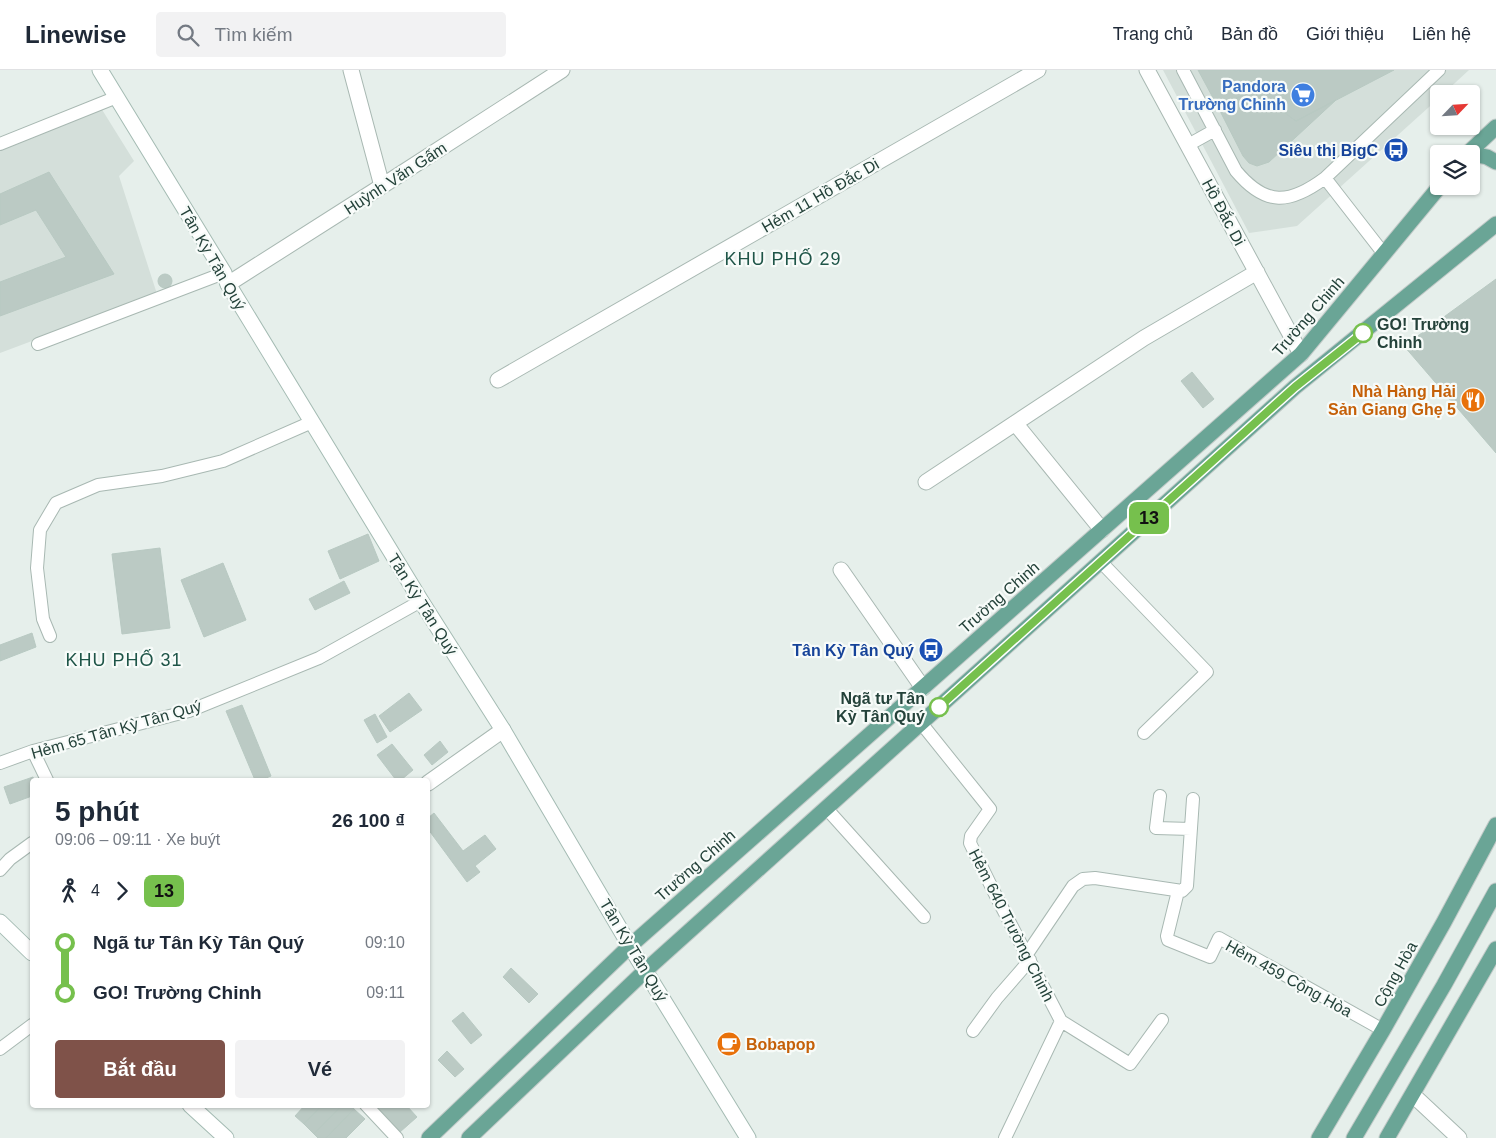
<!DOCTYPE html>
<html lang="vi">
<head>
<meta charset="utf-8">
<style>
  body { margin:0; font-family:Helvetica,sans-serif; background:#f2f2f3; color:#1f2937; height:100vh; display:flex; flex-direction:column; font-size:19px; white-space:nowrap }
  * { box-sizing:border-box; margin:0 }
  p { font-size:16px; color:#747a83 }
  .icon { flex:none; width:28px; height:28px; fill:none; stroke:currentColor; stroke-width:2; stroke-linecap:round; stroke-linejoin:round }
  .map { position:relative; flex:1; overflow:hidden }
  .sheet { position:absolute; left:30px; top:708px; width:400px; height:330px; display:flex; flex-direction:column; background:#fff; border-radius:5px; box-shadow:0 1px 4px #0004 }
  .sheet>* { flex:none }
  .badge { padding:0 10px; border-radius:8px; font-size:18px; line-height:32px }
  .needle { width:32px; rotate:65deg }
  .tools { position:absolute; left:1430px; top:15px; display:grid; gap:10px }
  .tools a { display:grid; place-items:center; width:50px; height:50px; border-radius:5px; background:#fff; box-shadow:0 1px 4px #0004; font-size:25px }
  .map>.badge { position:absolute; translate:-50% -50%; box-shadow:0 0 0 2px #fff }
  .legs { display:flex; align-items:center; gap:8px; height:55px; padding:0 25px; font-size:16px }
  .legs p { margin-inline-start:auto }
  .headline { display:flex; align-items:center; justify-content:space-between; height:85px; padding:0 25px }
  h1 { font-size:28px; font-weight:800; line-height:38px }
  .cta { display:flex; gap:10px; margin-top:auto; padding:10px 25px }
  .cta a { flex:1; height:58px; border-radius:5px; background:#7f5249; color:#fff; font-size:20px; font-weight:800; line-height:58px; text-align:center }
  .cta a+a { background:#f2f2f3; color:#1f2937 }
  ul { padding:0 25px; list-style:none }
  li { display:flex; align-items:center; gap:18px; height:50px; font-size:19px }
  li i { display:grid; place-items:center; width:8px; height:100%; margin:0 6px; background:currentColor }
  li i::after { content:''; width:12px; height:12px; margin:-6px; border:4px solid; border-radius:50%; background:#fff }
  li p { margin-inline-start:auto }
  li:first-child i { background:linear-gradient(#0000 50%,currentColor 0) }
  li:last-child i { background:linear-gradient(currentColor 50%,#0000 0) }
  header { display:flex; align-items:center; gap:30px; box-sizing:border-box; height:70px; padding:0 25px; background:#fff; border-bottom:1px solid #e0e1e3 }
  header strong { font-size:24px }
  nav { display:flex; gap:28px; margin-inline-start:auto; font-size:18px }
  .search { width:350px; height:45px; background:#f2f2f3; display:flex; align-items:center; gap:12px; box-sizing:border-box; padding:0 18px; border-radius:5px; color:#747a83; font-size:19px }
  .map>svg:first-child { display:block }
  .built { fill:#d4dfda }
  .building { fill:#bbcac4; stroke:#b8c9c2 }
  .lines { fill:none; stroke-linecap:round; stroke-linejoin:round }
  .lane-casing { stroke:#a8b8b2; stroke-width:14 }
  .street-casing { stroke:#a8b8b2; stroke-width:17 }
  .secondary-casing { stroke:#a4bbb3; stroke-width:17 }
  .primary-casing { stroke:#c2cac8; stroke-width:17 }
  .lane { stroke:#fff; stroke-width:12 }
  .street { stroke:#fff; stroke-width:15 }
  .secondary { stroke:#fff; stroke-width:15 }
  .primary { stroke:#6aa596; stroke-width:15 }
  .line-1-casing { stroke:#fff; stroke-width:11 }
  .line-1 { stroke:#76c04d; stroke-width:8 }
  .stop-1-dot { fill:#fff; stroke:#76c04d; stroke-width:2.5 }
  .labels { text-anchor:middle; stroke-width:4.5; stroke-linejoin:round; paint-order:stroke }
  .shop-label { font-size:16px; font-weight:bold; fill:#366cbe; stroke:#f7fbf9; text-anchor:end }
  .transit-label { font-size:16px; font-weight:bold; fill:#164399; stroke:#f7fbf9; text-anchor:end }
  .street-label { font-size:16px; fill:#24423a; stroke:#f7fbf9 }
  .stop-label { font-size:16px; font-weight:bold; fill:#24423a; stroke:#f7fbf9; text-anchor:start }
  .food-label { font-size:16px; font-weight:bold; fill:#c56008; stroke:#f7fbf9; text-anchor:end }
  .neighbourhood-label { font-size:18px; letter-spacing:1px; fill:#1f5548; stroke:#f7fbf9 }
</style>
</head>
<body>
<header>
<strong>Linewise</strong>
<div class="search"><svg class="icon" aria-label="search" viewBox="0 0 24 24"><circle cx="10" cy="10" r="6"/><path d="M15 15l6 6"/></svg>Tìm kiếm</div>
<nav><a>Trang chủ</a><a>Bản đồ</a><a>Giới thiệu</a><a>Liên hệ</a></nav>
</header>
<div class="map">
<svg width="1496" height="1068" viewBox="0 0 1496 1068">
  <rect width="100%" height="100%" fill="#e6efeb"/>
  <path class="built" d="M1163 0H1469L1443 24H1439V28L1297 156 1249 163Z
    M101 38 134 91 119 106 157 224 0 283V79Z"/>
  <path class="building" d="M1198 0H1394L1296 51 1253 20 1218 37Z
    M1253 20 1296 51 1336 30 1269 92 1257 96 1249 93 1243 86 1218 37Z
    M49 102 114 204 0 246V212L66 187 36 140 0 155V124Z
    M158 211a7 7 0 1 1 14 0a7 7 0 1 1-14 0Z
    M1496 209V383L1404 276Z
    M1192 302 1214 329 1203 338 1181 311Z
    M368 464 379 491 340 509 328 481Z
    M160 478 170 558 122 564 112 484Z
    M223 493 246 550 204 567 181 510Z
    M344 511 350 523 315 540 309 529Z
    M32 563 36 577 0 591V575Z
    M409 623 422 640 390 662 379 646Z
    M242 635 271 706 261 710H255L226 641Z
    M375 644 387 667 377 673 364 650Z
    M440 671 448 682 432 695 424 685Z
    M392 674 413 700 401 710H396L377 685Z
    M33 707 34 710H32V726L10 734 4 717Z
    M434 743 463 781 485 765 496 779 475 796 480 802 467 812 428 759V748Z
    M511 898 538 924 529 933 503 907Z
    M463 942 482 965 471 974 452 951Z
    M447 981 464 999 455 1007 438 990Z
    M305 1035H322L304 1054 295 1046Z
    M322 1035H342L314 1064 304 1054Z
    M342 1035H351L354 1039 326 1068H318L314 1064Z
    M371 1035H406L417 1047 400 1062Z
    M354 1039 365 1049 346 1068H326Z"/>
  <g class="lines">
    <defs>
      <path id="lane" d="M1183 0 1236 101C1266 137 1290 134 1325 108L1439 0
        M0 74 117 27
        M1188 75 1215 60
        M1325 108 1384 184
        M38 274 224 203
        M1101 492 1207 602 1144 663
        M50 566 43 549 37 498 40 460 56 433 98 415 162 406 223 391 312 352
        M921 653 990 739 971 766 970 773 994 822 1061 951 1130 994 1162 950
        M33 681 47 710
        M0 693 33 681 189 641 319 588 421 531
        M1160 726 1156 758 1191 759
        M826 738 924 847
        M0 800 10 789 32 773
        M1178 821 1167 866 1168 870 1210 887 1219 868 1383 960
        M1027 884 1073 816 1083 809 1095 808 1182 821 1187 816 1193 729
        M973 961 997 928 1030 890
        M0 979 32 955
        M366 1035 397 1068
        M1005 1068 1061 951"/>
      <path id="street" d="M351 0 382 116
        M1147 0 1301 284
        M228 214 382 116 562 0
        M498 310 1038 0
        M1015 353 1102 460
        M926 412 1144 268 1257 202
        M841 500 923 618
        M428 713 503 660
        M1413 1025 1459 1068"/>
      <path id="secondary" d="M100 0 224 203 228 214 421 531 503 660 630 876 748 1068
        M0 852 32 883
        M190 1035 226 1068"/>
      <path id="primary" d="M1468 83 1487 87 1496 92
        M1467 84 1496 57
        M429 1068 630 876 1301 284 1440 116
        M469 1068 646 900 1295 317 1496 154
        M1319 1068 1383 960 1444 852 1496 755
        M1354 1068 1444 915 1496 821
        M1387 1068 1496 879"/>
    </defs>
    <use href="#lane" class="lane-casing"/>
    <use href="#street" class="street-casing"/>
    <use href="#secondary" class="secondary-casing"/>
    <use href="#primary" class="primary-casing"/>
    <use href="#lane" class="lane"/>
    <use href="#street" class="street"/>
    <use href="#secondary" class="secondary"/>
    <use href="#primary" class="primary"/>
  </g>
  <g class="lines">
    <defs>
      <path id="line-1" d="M939 637 1295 317 1363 263"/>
    </defs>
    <use href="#line-1" class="line-1-casing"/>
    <use href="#line-1" class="line-1"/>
  </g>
  <defs>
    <symbol id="supermarket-disc" viewBox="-11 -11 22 22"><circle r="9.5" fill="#3f7fe0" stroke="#f7fbf9"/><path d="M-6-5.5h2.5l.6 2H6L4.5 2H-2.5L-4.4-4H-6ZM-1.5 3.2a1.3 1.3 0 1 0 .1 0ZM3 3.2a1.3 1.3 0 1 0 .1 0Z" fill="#fff"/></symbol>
    <symbol id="bus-disc" viewBox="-11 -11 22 22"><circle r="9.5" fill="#1a4fb4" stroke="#f7fbf9"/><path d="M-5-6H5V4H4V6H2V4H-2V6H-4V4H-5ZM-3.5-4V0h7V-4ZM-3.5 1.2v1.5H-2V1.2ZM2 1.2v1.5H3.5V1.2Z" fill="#fff"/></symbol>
    <symbol id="restaurant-disc" viewBox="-11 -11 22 22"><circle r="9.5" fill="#e8710a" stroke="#f7fbf9"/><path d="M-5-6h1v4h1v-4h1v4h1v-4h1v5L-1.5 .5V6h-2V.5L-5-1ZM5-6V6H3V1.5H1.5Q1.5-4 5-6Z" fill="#fff"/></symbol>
    <symbol id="cafe-disc" viewBox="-11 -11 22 22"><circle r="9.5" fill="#e8710a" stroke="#f7fbf9"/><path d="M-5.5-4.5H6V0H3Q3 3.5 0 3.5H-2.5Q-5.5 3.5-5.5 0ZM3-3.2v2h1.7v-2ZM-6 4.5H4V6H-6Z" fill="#fff"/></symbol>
  </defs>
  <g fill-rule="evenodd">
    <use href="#supermarket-disc" x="1289" y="11" width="28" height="28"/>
    <use href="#bus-disc" x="1382" y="66" width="28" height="28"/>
    <use href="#restaurant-disc" x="1459" y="316" width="28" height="28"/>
    <use href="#bus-disc" x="917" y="566" width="28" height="28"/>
    <use href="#cafe-disc" x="715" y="960" width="28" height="28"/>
  </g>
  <g class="stop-1-dot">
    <circle cx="1363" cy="263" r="9"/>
    <circle cx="939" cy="637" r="9"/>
  </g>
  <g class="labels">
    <g class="shop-label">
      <text x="1286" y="22">Pandora<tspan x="1286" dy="18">Trường Chinh</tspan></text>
    </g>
    <g class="transit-label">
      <text x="1378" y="86">Siêu thị BigC</text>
      <text x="914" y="586">Tân Kỳ Tân Quý</text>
    </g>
    <g class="street-label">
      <text transform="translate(395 108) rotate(-33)" y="6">Huỳnh Văn Gấm</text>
      <text transform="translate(820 125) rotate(-30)" y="6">Hẻm 11 Hồ Đắc Di</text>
      <text transform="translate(1224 142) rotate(62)" y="6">Hồ Đắc Di</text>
      <text transform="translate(213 188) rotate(60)" y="6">Tân Kỳ Tân Quý</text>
      <text transform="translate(1308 246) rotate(-49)" y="6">Trường Chinh</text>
      <text transform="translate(999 527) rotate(-41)" y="6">Trường Chinh</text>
      <text transform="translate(423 534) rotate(58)" y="6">Tân Kỳ Tân Quý</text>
      <text transform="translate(116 659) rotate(-16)" y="6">Hẻm 65 Tân Kỳ Tân Quý</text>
      <text transform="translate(695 795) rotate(-41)" y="6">Trường Chinh</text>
      <text transform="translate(1012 855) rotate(63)" y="6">Hẻm 640 Trường Chinh</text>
      <text transform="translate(634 880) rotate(59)" y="6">Tân Kỳ Tân Quý</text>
      <text transform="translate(1395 904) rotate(-61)" y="6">Cộng Hòa</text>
      <text transform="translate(1289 908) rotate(29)" y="6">Hẻm 459 Cộng Hòa</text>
    </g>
    <g class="stop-label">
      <text x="1377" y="260">GO! Trường<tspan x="1377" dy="18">Chinh</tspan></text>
      <text x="925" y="634" text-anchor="end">Ngã tư Tân<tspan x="925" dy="18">Kỳ Tân Quý</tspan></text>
    </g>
    <g class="food-label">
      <text x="1456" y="327">Nhà Hàng Hải<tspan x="1456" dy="18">Sản Giang Ghẹ 5</tspan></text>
      <text x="746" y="980" text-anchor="start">Bobapop</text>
    </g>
    <g class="neighbourhood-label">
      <text x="783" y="195">KHU PHỐ 29</text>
      <text x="124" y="596">KHU PHỐ 31</text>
    </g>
  </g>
</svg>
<div class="tools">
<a><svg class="needle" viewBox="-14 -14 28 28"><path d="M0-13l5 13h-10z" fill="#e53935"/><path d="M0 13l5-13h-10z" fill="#747a83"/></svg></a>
<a><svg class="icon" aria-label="layers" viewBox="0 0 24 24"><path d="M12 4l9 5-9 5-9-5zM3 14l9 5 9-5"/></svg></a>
</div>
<b class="badge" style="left:1149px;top:448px;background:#76c04d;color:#111">13</b>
<section class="sheet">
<div class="headline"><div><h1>5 phút</h1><p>09:06 – 09:11 · Xe buýt</p></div><b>26 100 ₫</b></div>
<div class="legs"><svg class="icon" aria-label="walk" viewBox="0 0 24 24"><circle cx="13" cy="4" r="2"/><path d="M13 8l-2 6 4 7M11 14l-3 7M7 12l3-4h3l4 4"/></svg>4<svg class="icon" aria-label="forward" viewBox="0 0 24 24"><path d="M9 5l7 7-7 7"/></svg><b class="badge" style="background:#76c04d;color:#111">13</b></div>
<ul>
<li><i style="color:#76c04d"></i><b>Ngã tư Tân Kỳ Tân Quý</b><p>09:10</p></li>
<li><i style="color:#76c04d"></i><b>GO! Trường Chinh</b><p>09:11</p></li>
</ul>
<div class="cta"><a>Bắt đầu</a><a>Vé</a></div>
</section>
</div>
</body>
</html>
